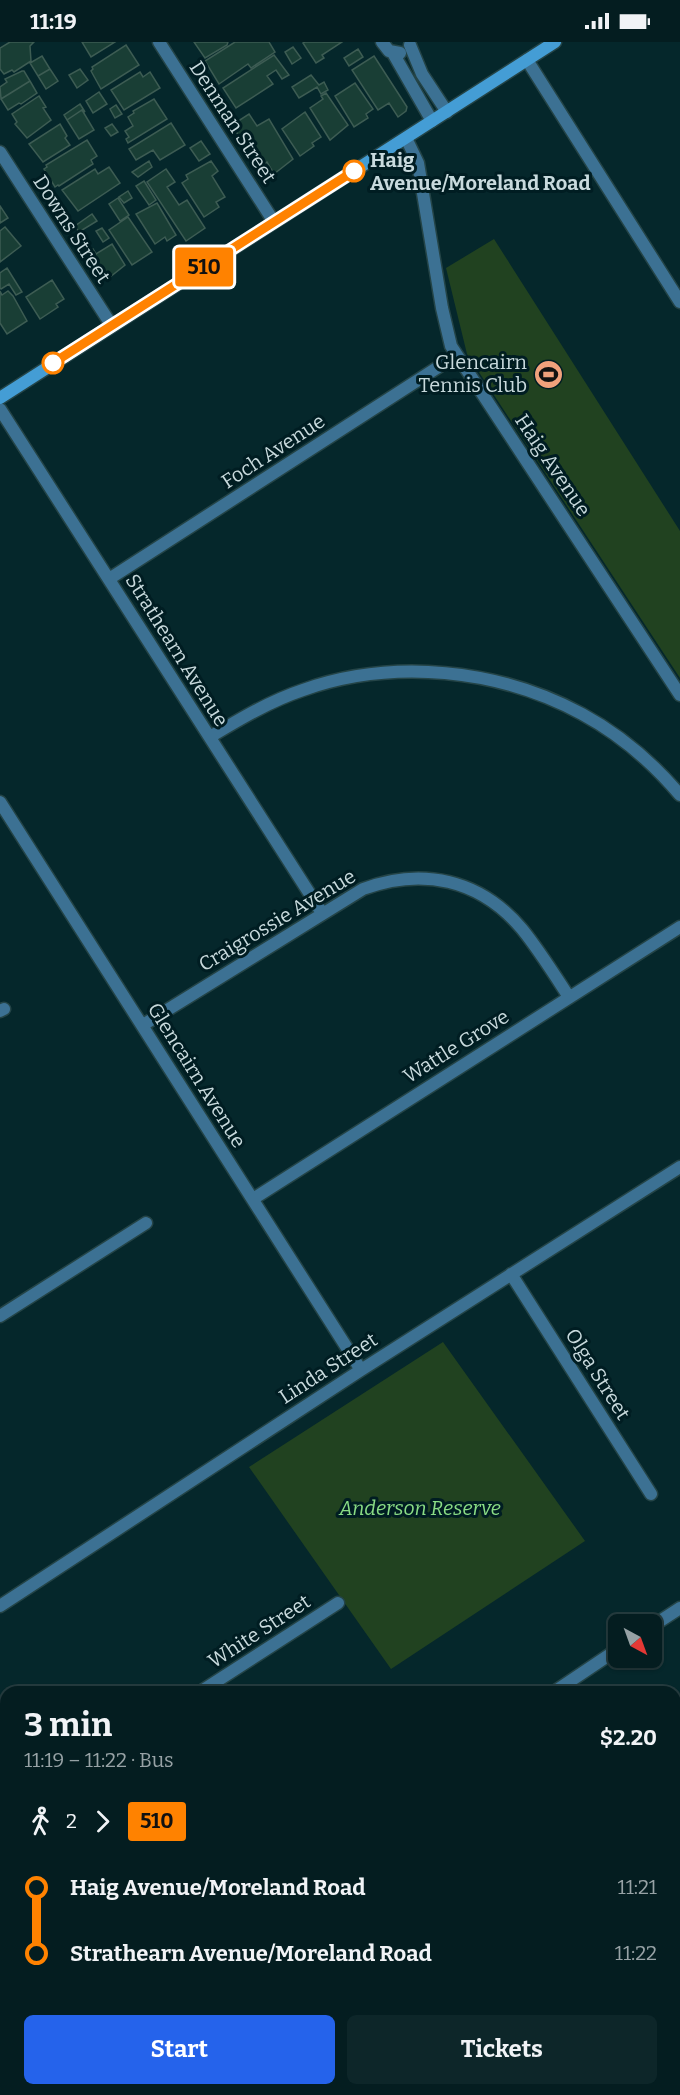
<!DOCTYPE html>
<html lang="en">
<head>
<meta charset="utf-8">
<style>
  body { margin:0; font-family:Bitter,serif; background:#0d2629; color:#f1f3f6; height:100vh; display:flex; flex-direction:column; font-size:22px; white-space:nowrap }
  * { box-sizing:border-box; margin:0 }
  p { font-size:20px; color:#97a2a5 }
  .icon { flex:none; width:33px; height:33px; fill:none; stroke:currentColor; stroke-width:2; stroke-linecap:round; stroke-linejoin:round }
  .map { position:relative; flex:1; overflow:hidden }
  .panel { position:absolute; left:0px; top:1644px; width:681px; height:410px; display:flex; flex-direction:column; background:#041d20; border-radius:18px 18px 0 0; box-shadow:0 2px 4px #0004,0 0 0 2px #253b3e }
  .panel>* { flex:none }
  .badge { padding:0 12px; border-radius:4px; font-size:21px; line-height:39px }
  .needle { width:39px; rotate:139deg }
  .tools { position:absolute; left:608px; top:1572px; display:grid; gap:12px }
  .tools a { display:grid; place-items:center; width:54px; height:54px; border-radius:9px; background:#041d20; box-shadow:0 2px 4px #0004,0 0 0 2px #253b3e; font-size:30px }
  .map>.badge { position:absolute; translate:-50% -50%; box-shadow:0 0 0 3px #fff }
  .legs { display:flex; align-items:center; gap:9px; height:66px; padding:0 24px; font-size:20px }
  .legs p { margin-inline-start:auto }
  .head { display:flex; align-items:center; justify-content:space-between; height:102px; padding:0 24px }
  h1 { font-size:33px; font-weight:700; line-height:45px }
  .cta { display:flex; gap:12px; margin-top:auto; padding:12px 24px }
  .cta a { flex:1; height:69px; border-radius:9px; background:#2563eb; color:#fff; font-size:24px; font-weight:700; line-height:69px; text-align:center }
  .cta a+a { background:#0d2629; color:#f1f3f6 }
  ul { padding:0 24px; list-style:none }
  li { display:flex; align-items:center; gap:21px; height:66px; font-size:22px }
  li i { display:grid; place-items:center; width:9px; height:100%; margin:0 8px; background:currentColor }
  li i::after { content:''; width:15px; height:15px; margin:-8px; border:4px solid; border-radius:50%; background:#041d20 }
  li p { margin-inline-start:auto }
  li:first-child i { background:linear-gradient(#0000 50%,currentColor 0) }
  li:last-child i { background:linear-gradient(currentColor 50%,#0000 0) }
  .status { display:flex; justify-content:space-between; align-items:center; height:42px; padding:0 30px; background:#041d20; direction:ltr }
  .status svg { height:16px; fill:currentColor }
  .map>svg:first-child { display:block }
  .green { fill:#214220 }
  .building { fill:#193e35; stroke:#3d5c53; stroke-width:1.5 }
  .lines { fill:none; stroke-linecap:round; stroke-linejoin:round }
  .minor-casing { stroke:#244447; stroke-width:15 }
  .tertiary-casing { stroke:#244447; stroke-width:15 }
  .secondary-casing { stroke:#244447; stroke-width:15 }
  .minor { stroke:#3c7193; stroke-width:12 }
  .tertiary { stroke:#3c7193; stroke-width:12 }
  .secondary { stroke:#449dd5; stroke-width:12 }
  .line-1-casing { stroke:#fff; stroke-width:14 }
  .line-1 { stroke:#ff8200; stroke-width:9 }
  .stop-1-dot { fill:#fff; stroke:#ff8200; stroke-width:3 }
  .labels { text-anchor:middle; stroke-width:6; stroke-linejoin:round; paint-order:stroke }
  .street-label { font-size:20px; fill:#c8dadd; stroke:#001d22 }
  .stop-label { font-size:20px; font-weight:bold; fill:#c8dadd; stroke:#001d22; text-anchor:start }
  .poi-label { font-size:20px; fill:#c8dadd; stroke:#001d22; text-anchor:end }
  .park-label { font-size:20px; font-style:italic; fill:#8add85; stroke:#001d22 }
</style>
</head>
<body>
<div class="status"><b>11:19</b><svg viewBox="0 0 49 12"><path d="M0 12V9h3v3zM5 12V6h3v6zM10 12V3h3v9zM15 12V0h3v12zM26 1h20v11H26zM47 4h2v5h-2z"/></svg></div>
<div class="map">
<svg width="680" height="2053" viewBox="0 0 680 2053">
  <rect width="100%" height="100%" fill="#05272b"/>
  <path class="green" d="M494 197 680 489V636L467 312 446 226Z
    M443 1300 585 1499 391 1627 249 1425Z
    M675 2017 680 2024V2053H588L584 2048H675Z"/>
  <path class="building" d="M10 0H34L30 4 31 19 14 30 12 28 4 32 0 27V6Z
    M82 0H115L91 15Z
    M194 0H228L227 3 205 16Z
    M235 0H269L275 10 251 26 248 22 219 42 205 19Z
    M305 0H342L322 13 324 16 316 21 303 1Z
    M126 3 139 23 101 47 91 29 93 27 92 25Z
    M293 5 301 16 292 22 285 10Z
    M358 7 363 15 349 24 344 16Z
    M274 13 289 33 282 37 276 28 267 34 273 42 236 66 223 46Z
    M42 14 50 27 38 34 30 21Z
    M374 14 407 65 406 69 398 75 389 61 378 68 352 28Z
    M50 27 58 39 46 47 38 34Z
    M80 27 88 38 77 46 69 33Z
    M22 29H24L30 39 1 57 0 45 7 40 5 37Z
    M140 30 143 35 150 30 160 46 124 68 111 48Z
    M311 33 319 43 324 40 328 48 321 52 317 45 299 56 292 45Z
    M30 39 37 51 21 62 19 61 8 68 1 57Z
    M355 41 373 67 366 72 368 76 354 85 335 54Z
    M99 50 107 62 93 71 86 59Z
    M326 51 348 83 330 98 310 66 323 57 321 54Z
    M39 54 46 65 43 66 51 78 27 96 15 82 17 80 12 72Z
    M154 57 167 77 128 101 126 97 129 95 125 89 133 84 128 75 134 71 133 69Z
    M80 62 85 70 82 68 67 78 64 73Z
    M116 63 122 72 115 76 110 67Z
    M82 68 94 88 79 97 67 78Z
    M305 70 321 95 312 101 314 104 300 114 282 87Z
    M249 72 257 84 269 77 293 117 274 132 267 120 264 122 250 101 245 104 232 83Z
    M171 81 185 103 160 118 153 108 136 118 129 107Z
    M60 82 67 94 65 96 70 103 43 120 29 102Z
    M112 82 118 90 111 94 105 86Z
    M87 98 97 114 91 118 93 122 59 144 58 143 55 145 44 127 47 125 46 123Z
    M201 99 210 112 199 119 190 106Z
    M149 119 152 125 138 135 132 130Z
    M211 119 218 129 212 134 225 155 216 160 219 165 204 175 182 141 188 137 186 133Z
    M109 125 120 141 78 169 62 148 95 127 98 132Z
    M166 127 175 140 167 145 179 163 187 158 205 186 186 199 147 140Z
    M144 139 156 158 149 163 136 144Z
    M128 149 132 156 124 161 119 155Z
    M118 156 129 173 120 179 109 162Z
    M157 161 176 193 167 199 165 195 155 202 136 172Z
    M0 164 8 176 0 181Z
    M92 172 97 179 79 190 75 184Z
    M128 175 152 210 132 223 109 188Z
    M5 185 21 204 0 220V189Z
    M102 186 109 196 103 200 96 189Z
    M112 202 125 223 110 235 108 233 106 235 88 210 93 207 96 212Z
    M7 226 22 250 16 253 9 242 1 247 0 246V231Z
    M52 238 64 257 56 262 58 265 40 277 26 255Z
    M0 249 2 253 8 249 13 254 27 279 7 292 0 281Z
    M679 1947 680 1985 675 1989V1950Z"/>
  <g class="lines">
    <defs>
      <path id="minor" d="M159 0 274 180
        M382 0 389 9 400 11
        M410 3 422 32 447 70
        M393 11 432 79
        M527 18 680 260
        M406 96 418 121 442 266 451 304 680 653
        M0 110 112 284
        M0 367 322 871
        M109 537 457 313
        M210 695C240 677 270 659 303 648 393 616 499 627 582 672 619 692 653 721 680 753
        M0 760 361 1328
        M0 969 4 967
        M143 983 363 847C422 825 480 837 522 887 539 908 554 932 569 955
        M253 1157 680 885
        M511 1232 651 1452
        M0 1274 146 1181
        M0 1564 361 1328 680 1125
        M651 1585 680 1566
        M200 1650 338 1561
        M554 1650 618 1607
        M0 1778 6 1775
        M675 1791 680 1798
        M0 2011 6 2007
        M92 2048 96 2053
        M333 2048 336 2053
        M572 2048 575 2053"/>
      <path id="tertiary" d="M675 1916 680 1913
        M470 2053 479 2048"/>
      <path id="secondary" d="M0 356 555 0"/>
    </defs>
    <use href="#minor" class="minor-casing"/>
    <use href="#tertiary" class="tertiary-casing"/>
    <use href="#secondary" class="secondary-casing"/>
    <use href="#minor" class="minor"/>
    <use href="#tertiary" class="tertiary"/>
    <use href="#secondary" class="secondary"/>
  </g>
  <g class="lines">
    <defs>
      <path id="line-1" d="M53 321 354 129"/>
    </defs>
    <use href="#line-1" class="line-1-casing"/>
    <use href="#line-1" class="line-1"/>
  </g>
  <defs>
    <symbol id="stadium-disc" viewBox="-11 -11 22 22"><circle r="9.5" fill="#f1a17c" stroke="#001d22"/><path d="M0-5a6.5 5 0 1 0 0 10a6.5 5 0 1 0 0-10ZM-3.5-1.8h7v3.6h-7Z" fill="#111"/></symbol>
  </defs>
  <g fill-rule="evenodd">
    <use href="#stadium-disc" x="532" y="316" width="33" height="33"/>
  </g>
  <g class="stop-1-dot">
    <circle cx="354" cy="129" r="10"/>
    <circle cx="53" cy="321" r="10"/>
  </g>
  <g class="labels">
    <g class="street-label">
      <text transform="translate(233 80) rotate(57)" y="7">Denman Street</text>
      <text transform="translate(72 187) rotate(57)" y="7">Downs Street</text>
      <text transform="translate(273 409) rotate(-33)" y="7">Foch Avenue</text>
      <text transform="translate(553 423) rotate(56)" y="7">Haig Avenue</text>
      <text transform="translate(177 608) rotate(58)" y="7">Strathearn Avenue</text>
      <text transform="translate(277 878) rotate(-31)" y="7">Craigrossie Avenue</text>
      <text transform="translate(456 1004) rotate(-32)" y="7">Wattle Grove</text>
      <text transform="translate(197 1033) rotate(58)" y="7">Glencairn Avenue</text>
      <text transform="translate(328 1326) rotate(-33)" y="7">Linda Street</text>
      <text transform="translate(598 1332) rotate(58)" y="7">Olga Street</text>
      <text transform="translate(259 1589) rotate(-33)" y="7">White Street</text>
    </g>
    <g class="stop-label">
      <text x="370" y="125">Haig<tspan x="370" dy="23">Avenue/Moreland Road</tspan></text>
    </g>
    <g class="poi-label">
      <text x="527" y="327">Glencairn<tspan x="527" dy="23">Tennis Club</tspan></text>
    </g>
    <g class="park-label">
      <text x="420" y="1473">Anderson Reserve</text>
    </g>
  </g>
</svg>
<div class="tools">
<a><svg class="needle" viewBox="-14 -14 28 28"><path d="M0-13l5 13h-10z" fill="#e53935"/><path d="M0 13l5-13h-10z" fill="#97a2a5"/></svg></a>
</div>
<b class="badge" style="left:204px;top:225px;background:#ff8200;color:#111">510</b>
<section class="panel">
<div class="head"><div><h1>3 min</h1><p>11:19 – 11:22 · Bus</p></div><b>$2.20</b></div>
<div class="legs"><svg class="icon" aria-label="walk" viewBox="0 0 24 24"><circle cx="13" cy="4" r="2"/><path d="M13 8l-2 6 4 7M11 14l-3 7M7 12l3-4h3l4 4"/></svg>2<svg class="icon" aria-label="forward" viewBox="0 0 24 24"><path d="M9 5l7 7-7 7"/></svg><b class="badge" style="background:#ff8200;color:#111">510</b></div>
<ul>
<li><i style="color:#ff8200"></i><b>Haig Avenue/Moreland Road</b><p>11:21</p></li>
<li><i style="color:#ff8200"></i><b>Strathearn Avenue/Moreland Road</b><p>11:22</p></li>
</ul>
<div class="cta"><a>Start</a><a>Tickets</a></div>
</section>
</div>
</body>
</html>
